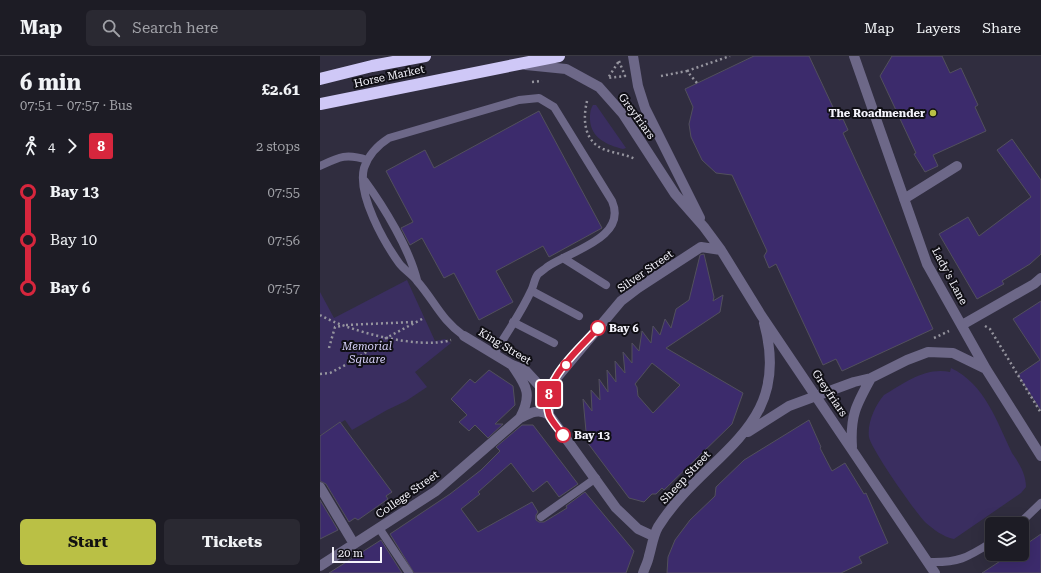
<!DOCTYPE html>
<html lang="en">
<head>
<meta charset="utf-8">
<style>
  body { margin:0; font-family:"Roboto Serif",serif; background:#2a2932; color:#f1f3f6; height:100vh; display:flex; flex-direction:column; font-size:15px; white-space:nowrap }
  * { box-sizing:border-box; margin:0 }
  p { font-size:13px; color:#a0a1a7 }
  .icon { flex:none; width:22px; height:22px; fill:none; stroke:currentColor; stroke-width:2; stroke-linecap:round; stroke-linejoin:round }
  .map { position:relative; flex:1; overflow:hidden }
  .sheet { display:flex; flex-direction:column; background:#1d1c25; width:320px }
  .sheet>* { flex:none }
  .badge { padding:0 8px; border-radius:3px; font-size:14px; line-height:26px }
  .fabs { position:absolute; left:665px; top:461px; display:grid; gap:8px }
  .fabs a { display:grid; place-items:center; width:44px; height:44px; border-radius:6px; background:#1d1c25; box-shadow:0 4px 16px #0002,0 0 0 1px #3b3a42; font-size:20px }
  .scale { position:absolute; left:12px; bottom:10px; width:50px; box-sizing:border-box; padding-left:4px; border:2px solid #f4f3fb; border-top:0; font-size:11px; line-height:14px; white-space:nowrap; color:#f4f3fb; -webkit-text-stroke:3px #100f15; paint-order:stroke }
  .map>.badge { position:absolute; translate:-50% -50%; box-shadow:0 0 0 2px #fff }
  .legs { display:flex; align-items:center; gap:6px; height:44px; padding:0 20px; font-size:13px }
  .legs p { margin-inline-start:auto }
  .summary { display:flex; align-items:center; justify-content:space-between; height:68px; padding:0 20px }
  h1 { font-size:22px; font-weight:700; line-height:30px }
  .cta { display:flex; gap:8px; margin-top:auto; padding:8px 20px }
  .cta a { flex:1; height:46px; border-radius:6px; background:#bac045; color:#111; font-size:16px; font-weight:700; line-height:46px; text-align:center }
  .cta a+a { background:#2a2932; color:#f1f3f6 }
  ul { padding:0 20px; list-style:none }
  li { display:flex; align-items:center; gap:14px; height:48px; font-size:15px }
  li i { display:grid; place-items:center; width:6px; height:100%; margin:0 5px; background:currentColor }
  li i::after { content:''; width:10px; height:10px; margin:-5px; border:3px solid; border-radius:50%; background:#1d1c25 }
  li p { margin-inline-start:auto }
  li:first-child i { background:linear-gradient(#0000 50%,currentColor 0) }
  li:last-child i { background:linear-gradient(currentColor 50%,#0000 0) }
  header { display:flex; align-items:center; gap:24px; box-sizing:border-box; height:56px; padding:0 20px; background:#1d1c25; border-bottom:1px solid #3b3a42 }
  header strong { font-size:19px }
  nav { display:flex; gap:22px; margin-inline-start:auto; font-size:14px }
  .search { width:280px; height:36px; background:#2a2932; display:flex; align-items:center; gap:10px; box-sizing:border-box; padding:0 14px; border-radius:6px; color:#a0a1a7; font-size:15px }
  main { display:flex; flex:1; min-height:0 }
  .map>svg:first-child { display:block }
  .built { fill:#302d3f; fill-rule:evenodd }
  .green { fill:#3a2e60 }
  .building { fill:#3c2b6c; stroke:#52505d; fill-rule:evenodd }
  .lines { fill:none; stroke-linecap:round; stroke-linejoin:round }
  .path { stroke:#95949e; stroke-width:2.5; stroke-dasharray:2 3; stroke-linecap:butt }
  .lane { stroke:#6d6888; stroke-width:8 }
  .street { stroke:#6d6888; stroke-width:10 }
  .highway { stroke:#cfc8f7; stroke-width:12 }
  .line-1-casing { stroke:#fff; stroke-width:9 }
  .line-1 { stroke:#d7263d; stroke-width:6 }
  .poi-dot { fill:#bac045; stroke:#100f15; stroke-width:1.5 }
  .stop-1-dot { fill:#fff; stroke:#d7263d; stroke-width:2 }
  .labels { text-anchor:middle; stroke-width:4; stroke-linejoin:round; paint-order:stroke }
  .street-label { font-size:11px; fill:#f4f3fb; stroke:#100f15 }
  .poi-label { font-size:11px; font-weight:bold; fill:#f4f3fb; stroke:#100f15; text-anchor:end }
  .stop-label { font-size:11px; font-weight:bold; fill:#f4f3fb; stroke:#100f15; text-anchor:start }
  .park-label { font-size:11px; font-style:italic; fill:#d8d2fa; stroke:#100f15 }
</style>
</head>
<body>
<header>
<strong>Map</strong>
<div class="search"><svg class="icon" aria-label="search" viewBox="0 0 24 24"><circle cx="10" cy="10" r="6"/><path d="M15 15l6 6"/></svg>Search here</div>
<nav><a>Map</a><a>Layers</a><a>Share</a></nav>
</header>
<main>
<section class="sheet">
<div class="summary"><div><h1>6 min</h1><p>07:51 – 07:57 · Bus</p></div><b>£2.61</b></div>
<div class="legs"><svg class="icon" aria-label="walk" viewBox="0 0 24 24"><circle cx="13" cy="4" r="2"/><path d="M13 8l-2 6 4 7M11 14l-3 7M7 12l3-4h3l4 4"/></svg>4<svg class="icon" aria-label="forward" viewBox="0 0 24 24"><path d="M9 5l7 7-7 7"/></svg><b class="badge" style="background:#d7263d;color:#fff">8</b><p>2 stops</p></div>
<ul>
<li><i style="color:#d7263d"></i><b>Bay 13</b><p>07:55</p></li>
<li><i style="color:#d7263d"></i><span>Bay 10</span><p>07:56</p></li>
<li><i style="color:#d7263d"></i><b>Bay 6</b><p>07:57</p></li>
</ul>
<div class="cta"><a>Start</a><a>Tickets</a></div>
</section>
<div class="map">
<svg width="721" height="517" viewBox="0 0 721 517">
  <rect width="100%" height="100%" fill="#272631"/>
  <path class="built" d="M0 0H721V517H0ZM672 468H702V498H672Z"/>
  <path class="green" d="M273 49H276L306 92 303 93C287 89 271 82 270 64 270 58 270 54 273 49Z
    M87 224 115 285 125 283 131 287 95 316 107 331 86 345 67 354 32 374 25 364 1 379 0 378V236L14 262Z
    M631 312C665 328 677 366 692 397 699 407 706 418 706 431L701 437 634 483C623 481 613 473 605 466 596 457 551 393 549 381 547 368 555 349 564 339 585 327 605 311 630 316Z"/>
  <path class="building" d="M434 0H489L519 64 523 63 528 74 523 77 613 273 522 315 516 303 503 309 456 208 449 212 444 200 447 195 412 119 396 117 382 104 371 81 369 68 373 51 365 33Z
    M572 0H622L630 17 641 12 658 49 655 51 666 75 613 99 618 110 605 116 594 98 596 97 560 20Z
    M219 55 282 172 229 201 223 190 176 215 193 246 159 264 134 217 124 222 102 182 90 189 81 172 93 166 66 115 105 94 114 112Z
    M692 83 721 124V198L710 208 682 225 684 228 657 243 619 178 648 161 659 180 711 141 677 94Z
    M384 198 394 241 393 245 403 239 400 256 346 292 423 337 412 368 344 434 342 432 336 438H332L324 446 309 442 267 386 263 343 272 355 271 334 280 344 279 323 288 336 287 314 296 326 295 305 305 317 303 296 312 307V287L319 295 322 275 331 287 333 270 340 279 345 263 351 272 356 253 369 244 380 199ZM332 307 360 329 333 357 318 340 317 331 315 328Z
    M721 245V355L698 319 720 304 693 263Z
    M169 314 193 330 195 349 175 368H183L168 382 155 369 149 375 139 366 147 359 131 343 150 323 155 327Z
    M489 364 501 391 500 392 512 415 525 407 544 438 546 437 568 487 539 501 542 507 521 517H347L348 501 355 484 370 464 395 440 396 431 424 404Z
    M20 366 72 436 66 440 68 443 38 464 35 462 29 466 6 428 0 425V380Z
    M202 369H213L258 428 239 441 227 425 213 436 191 407 158 436 160 438 141 453 158 476 212 446 218 456 216 459V464L219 466H224L247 452 246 450 265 436 314 495 306 517H94L70 478 130 438 161 414 180 395 176 391Z
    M0 444 18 474 0 483Z
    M721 478V517H662L691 498H702V491Z
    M61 484 82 517H9Z"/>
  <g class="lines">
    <path class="path" d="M299 5 305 20 288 22Z
      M367 15 410 0
      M341 20 367 15 377 27
      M212 26 222 25
      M267 45C263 62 263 84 283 93 293 97 305 98 315 103
      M0 259C28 275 99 294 131 284
      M26 269 93 266
      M665 270 670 273 721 357
      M614 282 629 275
      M9 292 15 271 21 270
      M0 318 10 317 35 304 66 282 104 262"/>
    <path class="lane" d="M0 110C19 101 26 97 47 104
      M45 125C64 151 89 192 97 224
      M243 202 286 229
      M212 235 259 260
      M193 266 234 287
      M144 280C121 264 114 244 97 225 92 218 84 214 79 207 64 186 37 139 44 112 48 100 58 89 69 82L199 44 219 42 234 51 292 145C308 182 250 195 227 211 225 213 220 216 218 218 214 223 214 230 211 235 201 257 186 278 174 298
      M221 461 276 422
      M699 468 721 447
      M59 472 89 517
      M608 506C638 507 647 502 672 486"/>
    <path class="street" d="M313 0 318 30 325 52 380 162
      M534 0 607 208 666 313 721 400
      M206 9 246 13 279 31 303 58 355 138 384 171 401 194 441 259 615 517
      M584 143 637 110
      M642 269 714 228 721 222
      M144 280 192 309 205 314 229 340
      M192 309C206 330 213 337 200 362
      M229 359V340L234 325 301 245 318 232 381 191 401 194
      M428 376 469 350 534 326 551 322 587 304 608 296 633 297 666 313
      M532 391C530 360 536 349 551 322
      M0 431 34 488
      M0 510 116 435 200 362C210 357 219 352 229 359L296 452 318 473 333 480
      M323 517C325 511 328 506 329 500 332 490 333 480 338 471 385 396 474 374 444 267"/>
    <path class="highway" d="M0 23 52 10 105 0
      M0 48 239 0"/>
  </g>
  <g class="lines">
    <defs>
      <path id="line-1" d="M243 379C239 373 232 366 229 359 219 325 259 294 278 272"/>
    </defs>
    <use href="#line-1" class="line-1-casing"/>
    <use href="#line-1" class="line-1"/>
  </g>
  <circle class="poi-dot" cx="613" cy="57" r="4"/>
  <g class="stop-1-dot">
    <circle cx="278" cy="272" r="7"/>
    <circle cx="246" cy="309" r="5"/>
    <circle cx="243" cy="379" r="7"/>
  </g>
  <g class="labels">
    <g class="street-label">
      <text transform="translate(69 20) rotate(-12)" y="4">Horse Market</text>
      <text transform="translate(317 60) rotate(54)" y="4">Greyfriars</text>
      <text transform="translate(325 215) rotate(-35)" y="4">Silver Street</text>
      <text transform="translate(630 220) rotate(62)" y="4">Lady's Lane</text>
      <text transform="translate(185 290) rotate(31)" y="4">King Street</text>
      <text transform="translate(510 337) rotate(56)" y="4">Greyfriars</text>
      <text transform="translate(365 421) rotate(-47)" y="4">Sheep Street</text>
      <text transform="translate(87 438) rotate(-35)" y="4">College Street</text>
    </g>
    <g class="poi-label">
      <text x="605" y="61">The Roadmender</text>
    </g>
    <g class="stop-label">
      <text x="289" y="276">Bay 6</text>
      <text x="254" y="383">Bay 13</text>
    </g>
    <g class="park-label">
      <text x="47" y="294">Memorial<tspan x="47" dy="13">Square</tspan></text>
    </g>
  </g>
</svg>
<div class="fabs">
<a><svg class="icon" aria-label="layers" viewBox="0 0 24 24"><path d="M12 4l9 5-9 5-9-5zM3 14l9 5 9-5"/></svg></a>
</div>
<div class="scale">20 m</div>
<b class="badge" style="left:229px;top:338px;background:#d7263d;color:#fff">8</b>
</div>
</main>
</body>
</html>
